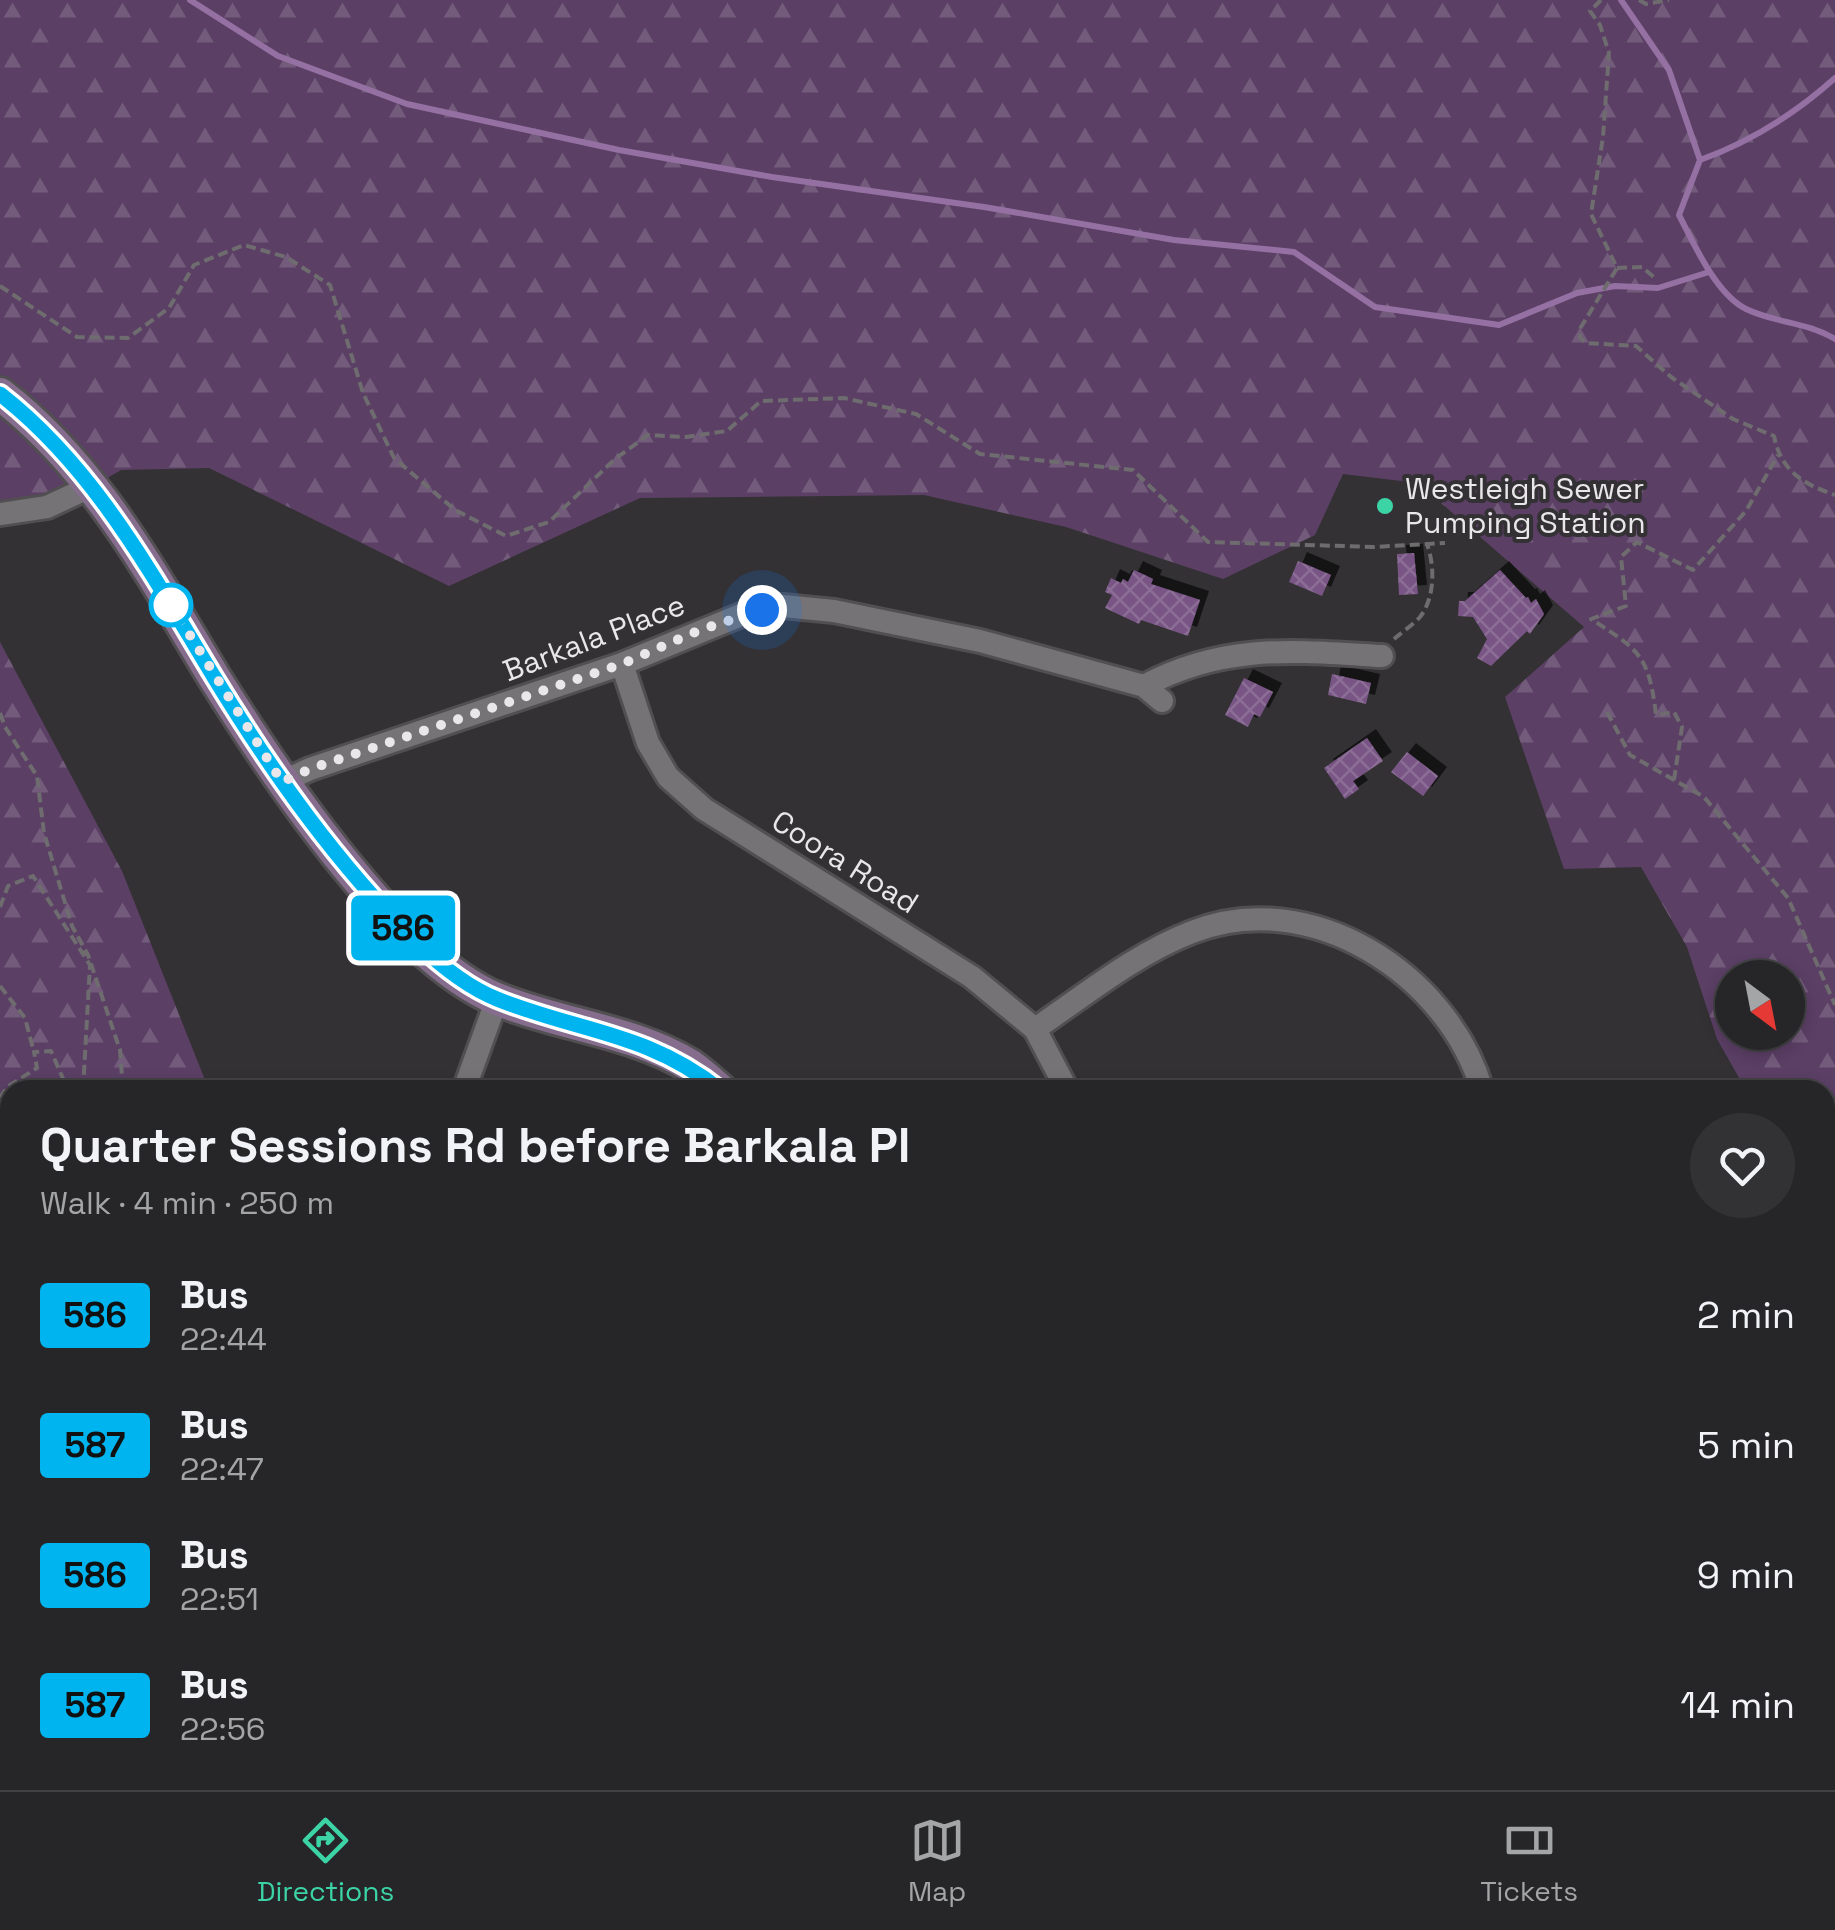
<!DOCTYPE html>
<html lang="en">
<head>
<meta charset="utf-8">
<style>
  body { margin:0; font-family:"Space Grotesk",sans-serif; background:#323133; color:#f1f3f6; height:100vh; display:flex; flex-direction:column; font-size:38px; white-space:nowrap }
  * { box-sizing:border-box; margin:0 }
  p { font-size:32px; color:#a4a5a7 }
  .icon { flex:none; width:55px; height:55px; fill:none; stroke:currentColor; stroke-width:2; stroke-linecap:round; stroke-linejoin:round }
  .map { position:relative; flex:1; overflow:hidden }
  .drawer { position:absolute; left:0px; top:1080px; width:1835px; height:710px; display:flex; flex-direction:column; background:#262527; border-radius:30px 30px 0 0; box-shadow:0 5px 15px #0003,0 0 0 2px #424244 }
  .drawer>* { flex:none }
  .badge { padding:0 20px; border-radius:8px; font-size:35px; line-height:65px }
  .needle { width:65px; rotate:148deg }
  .controls { position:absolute; left:1715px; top:960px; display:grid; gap:20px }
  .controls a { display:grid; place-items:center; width:90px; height:90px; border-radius:50%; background:#262527; box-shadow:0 5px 15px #0003,0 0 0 2px #424244; font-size:50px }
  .you { position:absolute; width:50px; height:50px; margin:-25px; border:8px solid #fff; border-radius:50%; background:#1a73e8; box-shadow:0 0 0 15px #1a73e833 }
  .map>.badge { position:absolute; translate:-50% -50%; box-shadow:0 0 0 5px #fff }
  .round { display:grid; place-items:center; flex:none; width:105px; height:105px; border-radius:52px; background:#323133 }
  .overview { display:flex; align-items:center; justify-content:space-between; height:170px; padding:0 40px }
  h1 { font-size:48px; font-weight:700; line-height:75px }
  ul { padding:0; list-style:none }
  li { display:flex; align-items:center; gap:30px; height:130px; padding:0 40px }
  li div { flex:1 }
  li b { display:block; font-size:38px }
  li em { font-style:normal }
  li .badge { min-width:110px; font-weight:700; text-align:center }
  .tabs { display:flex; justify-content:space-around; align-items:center; height:140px; border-top:2px solid #424244; background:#262527; font-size:28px; color:#a4a5a7 }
  .tabs a { display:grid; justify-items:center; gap:5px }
  .tabs .on { color:#3cd4a4 }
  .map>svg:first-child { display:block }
  .forest { fill:url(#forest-firs); fill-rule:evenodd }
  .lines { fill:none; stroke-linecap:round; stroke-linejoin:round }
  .stream { stroke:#9570a2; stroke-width:6 }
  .building { fill:url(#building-cross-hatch); filter:url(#shadow) }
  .street-casing { stroke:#514f51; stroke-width:28 }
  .secondary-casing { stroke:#514f51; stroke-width:38 }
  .path { stroke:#6e6c6f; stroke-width:4; stroke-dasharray:10 5; stroke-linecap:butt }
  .street { stroke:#757376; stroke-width:22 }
  .secondary { stroke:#866d8e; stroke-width:32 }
  .line-casing { stroke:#fff; stroke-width:22 }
  .line { stroke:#00b5ef; stroke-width:15 }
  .walk { stroke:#e9e7e9; stroke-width:10; stroke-dasharray:0 18 }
  .poi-dot { fill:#3cd4a4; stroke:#333134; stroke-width:4 }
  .stop-dot { fill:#fff; stroke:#00b5ef; stroke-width:5 }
  .labels { text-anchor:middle; stroke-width:8; stroke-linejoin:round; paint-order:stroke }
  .poi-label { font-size:30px; fill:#e9e7e9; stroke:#333134; text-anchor:start }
  .street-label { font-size:30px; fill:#e9e7e9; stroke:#333134 }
</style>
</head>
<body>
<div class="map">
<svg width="1835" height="1790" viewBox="0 0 1835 1790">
  <defs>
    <pattern id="forest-firs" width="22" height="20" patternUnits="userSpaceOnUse" patternTransform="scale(2.5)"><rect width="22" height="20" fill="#5b3f65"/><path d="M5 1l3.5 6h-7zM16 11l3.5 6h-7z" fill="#735b7b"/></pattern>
    <pattern id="building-cross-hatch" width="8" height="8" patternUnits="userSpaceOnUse" patternTransform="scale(2.5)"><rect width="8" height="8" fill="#785585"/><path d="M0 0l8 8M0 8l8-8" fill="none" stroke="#8b6d96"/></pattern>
    <filter id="shadow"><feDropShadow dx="9" dy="-9" stdDeviation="0" flood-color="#0009"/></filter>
  </defs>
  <rect width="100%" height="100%" fill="#333134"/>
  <path class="forest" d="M0 0H1835V1790H1583L1586 1780H1825V1090H1746L1717 1039 1687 947 1641 867 1564 869 1505 697 1584 627 1418 483 1343 474 1315 535 1223 579 1066 527 924 495 640 498 449 586 209 468 121 470 102 481 0 522ZM1732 978H1788V1032H1732Z
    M0 642 122 871 209 1090H10V1780H562L561 1790H0Z"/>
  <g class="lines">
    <path class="stream" d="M190 0 278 56 407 104 619 150 772 177 984 207 1174 240 1294 252 1375 307 1499 325 1577 293 1615 286 1658 288 1709 272
      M1621 0 1669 70 1700 160
      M1835 78C1796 113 1750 142 1700 160L1679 215C1694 244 1716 294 1746 309 1775 323 1807 322 1835 339
      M1831 1350 1835 1347
      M0 1750 10 1744"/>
  </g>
  <path class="building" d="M1414 553 1418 594 1399 595 1397 554Z
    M1298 561 1331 575 1322 596 1289 582Z
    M1134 570 1153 579 1151 584 1200 600 1188 636 1141 620 1139 624 1105 608 1112 595 1105 592 1111 578 1121 583 1123 579 1128 582Z
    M1500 570 1526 598 1528 597 1531 603 1536 599 1544 614 1530 634 1527 631 1491 666 1477 658 1487 639 1473 617 1458 616 1459 601H1465Z
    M1332 674 1371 683 1366 704 1328 695Z
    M1244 678 1273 692 1260 717 1254 714 1248 727 1225 715Z
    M1367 738 1383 761 1353 781 1359 789 1345 799 1324 768Z
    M1407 752 1438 776 1423 796 1391 772Z"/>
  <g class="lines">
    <defs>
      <path id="street" d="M0 514 47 507 92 486
        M622 664 648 743 668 777 704 809 972 977 1035 1029 1067 1090
        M1144 686C1224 643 1295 651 1382 656
        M282 782 310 769 622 664 741 615 783 606 834 611 980 641 1144 686 1162 701
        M1035 1029C1085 995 1135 954 1192 932 1310 885 1448 974 1482 1090
        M464 1090 497 999
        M1223 1780C1261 1785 1306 1790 1341 1780
        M1049 1790 1050 1780"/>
      <path id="secondary" d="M0 394C96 468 152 575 214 677 273 771 337 864 416 943 440 965 467 987 497 999 560 1025 632 1030 691 1066 701 1073 711 1082 720 1090
        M824 1790 825 1780"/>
    </defs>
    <use href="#street" class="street-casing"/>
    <use href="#secondary" class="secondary-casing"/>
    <path class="path" d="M1601 0 1590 11 1600 25 1609 53 1603 137 1591 214 1617 268 1581 327 1580 337 1585 343 1636 346 1671 377 1733 419 1774 436C1781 471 1803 484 1835 495
      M1639 0 1646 4 1669 0
      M1617 268 1642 267 1655 278
      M0 286 77 337 128 338 169 308 194 265 244 245 286 257 330 285 363 393 394 458 455 510 506 536 549 522 615 459 648 435 686 437 727 431 761 401 844 398 916 414 980 454 1133 470 1208 542 1374 547 1445 543
      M1394 639C1402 632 1413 625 1420 617 1435 598 1435 566 1427 544
      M1607 712 1630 755 1704 797 1788 898 1835 1005
      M0 713 5 727 37 776 44 833 72 926 88 955 120 1050 123 1090
      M1674 780 1682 727 1674 712 1656 715C1649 655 1639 650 1591 619L1626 606 1621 557 1637 542 1693 570 1746 511 1778 455
      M0 907 8 886 33 876 90 965 83 1090
      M0 986 25 1018 34 1052
      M0 1098 7 1087 37 1068 34 1052 51 1051 68 1090
      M0 1132 10 1133
      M1825 1136 1835 1105
      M0 1273 10 1252
      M0 1508 10 1490
      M1825 1521 1835 1527
      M1825 1686 1835 1691
      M122 1780 123 1790
      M1666 1780V1790"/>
    <use href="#street" class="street"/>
    <use href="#secondary" class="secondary"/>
  </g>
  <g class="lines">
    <defs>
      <path id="line" d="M0 394C96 469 152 575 214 677 272 772 337 864 417 943 440 965 467 987 497 999 579 1032 647 1032 720 1090"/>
    </defs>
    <use href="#line" class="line-casing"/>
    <use href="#line" class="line"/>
    <path class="walk" d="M171 605 282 782 310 769 622 664 700 630 762 610"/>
  </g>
  <circle class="poi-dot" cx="1385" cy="506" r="10"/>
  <circle class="stop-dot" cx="171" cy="605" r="20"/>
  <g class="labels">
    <g class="poi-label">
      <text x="1405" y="499">Westleigh Sewer<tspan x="1405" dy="34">Pumping Station</tspan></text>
    </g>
    <g class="street-label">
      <text transform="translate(594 638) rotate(-21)" y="10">Barkala Place</text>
      <text transform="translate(845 862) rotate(32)" y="10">Coora Road</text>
    </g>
  </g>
</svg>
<div class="controls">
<a><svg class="needle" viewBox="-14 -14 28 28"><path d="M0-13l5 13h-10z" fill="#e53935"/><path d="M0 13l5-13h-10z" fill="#a4a5a7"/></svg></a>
</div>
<div class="you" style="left:762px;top:610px"></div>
<b class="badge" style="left:403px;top:928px;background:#00b5ef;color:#111">586</b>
<section class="drawer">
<div class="overview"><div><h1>Quarter Sessions Rd before Barkala Pl</h1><p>Walk · 4 min · 250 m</p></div><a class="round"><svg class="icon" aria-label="heart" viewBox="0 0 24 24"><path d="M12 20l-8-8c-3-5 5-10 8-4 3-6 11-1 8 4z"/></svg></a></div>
<ul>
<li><span class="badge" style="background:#00b5ef;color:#111">586</span><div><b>Bus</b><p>22:44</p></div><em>2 min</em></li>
<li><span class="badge" style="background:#00b5ef;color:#111">587</span><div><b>Bus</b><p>22:47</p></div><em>5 min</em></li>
<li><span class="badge" style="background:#00b5ef;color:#111">586</span><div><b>Bus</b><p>22:51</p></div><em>9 min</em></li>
<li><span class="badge" style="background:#00b5ef;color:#111">587</span><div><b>Bus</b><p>22:56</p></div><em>14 min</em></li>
</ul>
</section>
</div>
<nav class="tabs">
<a class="on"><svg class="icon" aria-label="directions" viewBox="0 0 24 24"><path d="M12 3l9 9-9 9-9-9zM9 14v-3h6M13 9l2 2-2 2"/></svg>Directions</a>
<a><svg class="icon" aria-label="map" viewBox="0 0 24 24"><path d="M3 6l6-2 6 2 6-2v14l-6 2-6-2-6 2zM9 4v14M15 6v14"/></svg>Map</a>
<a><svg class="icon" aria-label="tickets" viewBox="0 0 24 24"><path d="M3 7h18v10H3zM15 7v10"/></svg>Tickets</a>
</nav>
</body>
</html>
